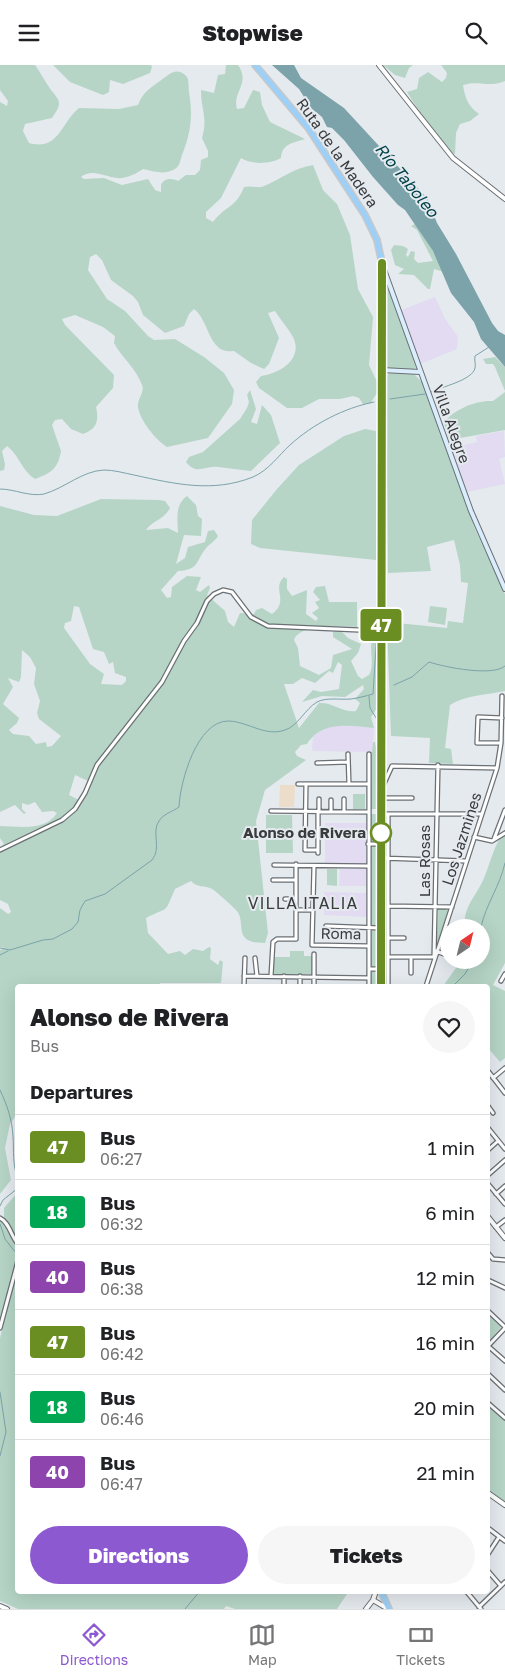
<!DOCTYPE html>
<html lang="en">
<head>
<meta charset="utf-8">
<style>
  body { margin:0; font-family:"Golos Text",sans-serif; background:#f6f6f6; color:#202124; height:100vh; display:flex; flex-direction:column; font-size:19px; white-space:nowrap }
  * { box-sizing:border-box; margin:0 }
  p { font-size:16px; color:#757577 }
  .icon { flex:none; width:28px; height:28px; fill:none; stroke:currentColor; stroke-width:2; stroke-linecap:round; stroke-linejoin:round }
  .map { position:relative; flex:1; overflow:hidden }
  .drawer { position:absolute; left:15px; top:919px; width:475px; height:610px; display:flex; flex-direction:column; background:#fff; border-radius:5px; box-shadow:0 5px 20px #0002 }
  .drawer>* { flex:none }
  .badge { padding:0 10px; border-radius:4px; font-size:18px; line-height:32px }
  .needle { width:32px; rotate:35deg }
  .controls { position:absolute; left:440px; top:854px; display:grid; gap:10px }
  .controls a { display:grid; place-items:center; width:50px; height:50px; border-radius:50%; background:#fff; box-shadow:0 5px 20px #0002; font-size:25px }
  .map>.badge { position:absolute; translate:-50% -50%; box-shadow:0 0 0 2px #fff }
  h2 { padding:0 15px; font-size:19px; line-height:45px }
  .round { display:grid; place-items:center; flex:none; width:52px; height:52px; border-radius:26px; background:#f6f6f6 }
  .headline { display:flex; align-items:center; justify-content:space-between; height:85px; padding:0 15px }
  h1 { font-size:24px; font-weight:800; line-height:38px }
  .button { display:flex; gap:10px; margin-top:auto; padding:10px 15px }
  .button a { flex:1; height:58px; border-radius:30px; background:#8c59d1; color:#fff; font-size:20px; font-weight:800; line-height:58px; text-align:center }
  .button a+a { background:#f6f6f6; color:#202124 }
  ul { padding:0; list-style:none }
  li { display:flex; align-items:center; gap:15px; height:65px; padding:0 15px; border-top:1px solid #e0e0e0 }
  li div { flex:1 }
  li b { display:block; font-size:19px }
  li em { font-style:normal }
  li .badge { min-width:55px; font-weight:700; text-align:center }
  header { display:flex; justify-content:space-between; align-items:center; height:65px; padding:0 15px; background:#fff; font-size:22px; font-weight:800 }
  .dock { display:flex; justify-content:space-around; align-items:center; height:70px; border-top:1px solid #e0e0e0; background:#fff; font-size:14px; color:#757577 }
  .dock a { display:grid; justify-items:center; gap:2px }
  .dock .current { color:#8c59d1 }
  .map>svg:first-child { display:block }
  .industrial { fill:#e2dbf1 }
  .education { fill:#ebddca }
  .green { fill:#b6d5c6; fill-rule:evenodd }
  .water { fill:#7ba3a9 }
  .lines { fill:none; stroke-linecap:round; stroke-linejoin:round }
  .stream { stroke:#7ba3a9; stroke-width:1 }
  .minor-casing { stroke:#6b7074; stroke-width:5.5 }
  .tertiary-casing { stroke:#6b7074; stroke-width:6 }
  .secondary-casing { stroke:#6b7074; stroke-width:6 }
  .trunk-casing { stroke:#c8c8c9; stroke-width:8 }
  .minor { stroke:#fff; stroke-width:3 }
  .tertiary { stroke:#fff; stroke-width:4 }
  .secondary { stroke:#daedfd; stroke-width:4 }
  .trunk { stroke:#9cd0f8; stroke-width:5 }
  .line-casing { stroke:#fff; stroke-width:11 }
  .line { stroke:#6b8e23; stroke-width:8 }
  .stop-dot { fill:#fff; stroke:#6b8e23; stroke-width:2.5 }
  .labels { text-anchor:middle; stroke-width:4; stroke-linejoin:round; paint-order:stroke }
  .street-label { font-size:15px; fill:#393b3d; stroke:#e5eaef }
  .stop-label { font-size:15px; font-weight:bold; fill:#393b3d; stroke:#e5eaef; text-anchor:end }
  .water-label { font-size:16px; font-style:italic; fill:#02434a; stroke:#e5eaef }
  .neighbourhood-label { font-size:16px; letter-spacing:1px; fill:#393b3d; stroke:#e5eaef }
</style>
</head>
<body>
<header><svg class="icon" aria-label="menu" viewBox="0 0 24 24"><path d="M4 6h16M4 12h16M4 18h16"/></svg>Stopwise<svg class="icon" aria-label="search" viewBox="0 0 24 24"><circle cx="10" cy="10" r="6"/><path d="M15 15l6 6"/></svg></header>
<div class="map">
<svg width="505" height="1544" viewBox="0 0 505 1544">
  <rect width="100%" height="100%" fill="#e5eaef"/>
  <path class="industrial" d="M435 232 445 254 458 272 457 284 420 299 401 245Z
    M504 366 505 392 499 394 505 419 467 427 452 383 477 377 476 371Z
    M334 659 374 663 372 687 312 686 313 671Z
    M325 758H367L366 800H325Z
    M367 803 366 821H339L340 804Z
    M324 827 366 828 367 852 324 850Z"/>
  <path class="education" d="M280 720H295L294 742H279Z"/>
  <path class="green" d="M0 0H35C41 8 45 17 51 25 61 37 62 38 52 53L25 59 23 66 29 78C59 86 60 59 79 43L119 44 138 40C143 27 149 24 160 16 167 11 175 2 184 9 190 13 188 20 189 27 193 50 191 68 182 90 180 96 180 102 173 105 164 110 152 106 143 104 136 109 125 114 117 113 105 112 92 103 81 112L84 114 104 113 122 120 148 114 155 125 161 127V120C164 113 172 113 178 116L186 110H195L200 105 201 95 208 92V86L202 73C208 52 201 45 201 25L214 28 218 10 225 9 226 0H238C251 19 232 26 237 44L244 43 253 25 260 27 262 40 270 57 305 74C294 78 282 78 281 93 271 99 252 100 241 93L221 133 206 147V153L213 157C226 140 236 143 244 122 251 120 258 124 264 121 281 114 294 103 313 100L323 125 337 139 350 170 358 224 373 252 369 300 380 323 370 339H363L359 333 353 331 340 334H319L302 343H287L259 323 256 317 261 311C279 309 304 294 293 272 288 263 280 254 275 246L268 248 279 273 269 299 264 304 251 298 234 286C208 290 210 256 194 244L189 249 184 261 165 268 143 250 138 237 133 231 111 215 102 195 96 189 90 192 88 205 107 234 125 246 148 271 154 275 175 274 204 292 224 308 234 325 232 339 208 373 167 382C156 375 140 356 138 342 137 333 145 328 142 320 136 303 122 293 114 278L115 271 103 262 75 250 62 254 65 260 114 310 113 323 96 342C99 356 97 364 83 369L71 364 62 354 55 355 52 360 61 386C58 404 51 408 35 414 22 406 19 390 7 381L2 386 5 399 4 405 0 406V37L7 41 8 36 0 25Z
    M53 0H151L152 2 150 8 123 19 110 15 109 27 103 30 70 17Z
    M383 0H413L409 3 405 13 395 10Z
    M441 0H505V16C488 23 481 15 463 20 465 33 468 41 479 49L470 56 460 59 456 68 455 89 450 87 425 56 407 27 417 24 419 13 428 7 442 17 446 13 447 8Z
    M415 159 433 186 444 207 434 204 430 224H428L414 210 398 209 404 204 395 200 391 185 394 180 403 181 408 184 406 190 408 192 411 186 415 187 414 194 418 198 433 196 417 165 411 161Z
    M384 216 387 217 415 298 416 303 413 305 389 304 386 301Z
    M495 292 505 302V326L495 302 493 299H486L483 294Z
    M390 307 413 308 423 318 475 464 505 529V626C487 630 465 630 450 640L445 683 451 684 453 699 429 698 430 673 391 671 387 557 447 563 448 556 463 558 468 518 461 517 460 500 454 475 427 482 431 506 388 508 386 312Z
    M250 325 256 344 251 357 257 359 262 340 271 350 280 378 251 406C239 405 229 403 218 402 205 400 197 411 186 397L189 392 203 387 240 354 247 343 249 337 247 330Z
    M505 327V365L449 375 444 357C455 344 476 335 493 336Z
    M365 364 376 366V495L260 483 251 479 252 455 277 424 299 400 344 371Z
    M187 431 196 440 198 451 202 454 201 471 184 470 176 499 185 493 188 482 205 477 208 466 214 465 218 471C215 476 211 478 207 482 195 496 200 505 178 506L161 525 167 533 171 532 172 522 187 511 201 512 196 525 200 527 209 520 210 523 207 530 225 546 228 557 234 562 240 548 254 549 256 545 262 543 272 549C290 535 271 524 284 512L287 514V524L292 531 307 525 306 549 316 556 318 553 312 548 319 543 315 537 320 535 313 527 316 522 325 521 329 537H357V562C341 562 300 558 294 575L298 583 300 601 319 610 331 603 333 590 352 584 333 572V567L340 565 348 573 361 579 358 588 351 596 358 611 362 614 369 610C375 599 369 586 372 575L368 568 375 566 379 569V640L371 652 374 663C349 661 323 655 307 679L301 680 295 687 297 691 306 695 265 725 256 756 268 868 265 878C230 878 248 858 236 845 231 840 217 827 212 824 204 820 197 823 191 816L175 824C163 851 171 840 146 853L148 868 168 889 180 886 185 890 193 884 203 886 209 882 211 883 210 894 218 900 220 895 223 897 221 918H160L159 921H18L17 1049 10 1059 5 1083 11 1115 0 1129V885L5 883 0 882V843L8 849 11 847 8 839 0 835V782L4 779 0 773V761C19 761 45 767 57 748L53 746 42 747 35 737 28 740 22 738V744L26 748 24 749 15 740 0 747V441L34 450 57 451 101 434 159 435 165 436 170 443C164 455 153 455 146 465L168 463 178 468C178 456 174 440 187 431ZM74 541 79 542 93 584 104 587 109 599 113 597 115 608 126 612V616L122 620 101 619 104 609 90 599 64 563 65 558 71 556ZM22 585 30 592 36 603 34 619 40 636 37 648 39 654 61 671 52 681 47 682 46 677 36 679 29 671 13 669 9 665 17 658 19 653 3 639 13 622 8 613 19 617 21 612ZM338 597 342 600 339 624 321 627 313 625 302 637 322 631 345 632 363 620 364 624 355 634 360 638 356 646C343 648 333 637 319 638L299 663 284 619H293L302 613 315 618 329 606 333 608ZM75 710 88 716 79 735 69 730Z
    M430 541 447 543 445 560 428 557Z
    M373 677H375L377 688 378 744H370V687H372Z
    M353 729H365V744H353Z
    M370 749H377L378 921H371Z
    M266 750H292L293 788H266Z
    M383 752 387 754V921H383V840L385 829 383 825Z
    M505 765V898L493 920 505 926V993L500 997 488 983V921H443L456 903 464 899 465 895H481V862H465C463 841 476 832 484 813 491 796 494 780 505 765Z
    M327 804H337V821L327 820Z
    M438 843 446 844 448 846 437 879Z
    M290 886H304V891H313L312 909H274L273 892H290Z
    M17 1128V1176L4 1152V1143Z
    M0 1155 18 1183 17 1193 0 1260Z
    M17 1206 18 1526H349L337 1544H235L226 1541 224 1544H18L0 1536V1273Z
    M488 1250 501 1262 488 1277Z
    M490 1343 505 1355V1437L488 1424V1345Z"/>
  <path class="water" d="M272 0H294L301 13 344 43 427 133 437 158 456 189 492 258 498 266 505 270V302L481 274 474 257 451 228 433 186 405 145 398 140 373 112 344 75 332 63 327 62 322 52 311 43 299 24Z"/>
  <g class="lines">
    <path class="stream" d="M431 327C441 322 473 315 475 303 476 299 474 295 475 291L489 282
      M390 334 425 329
      M0 424C15 424 29 432 44 429 65 423 82 406 104 405 114 405 124 408 134 410 175 419 213 428 253 412 269 405 278 391 290 380 313 359 344 343 374 337
      M378 563V554
      M394 620 412 612 429 597C444 602 493 612 505 601
      M369 631 370 643 378 656V673
      M378 750V777
      M378 861V782
      M481 862C486 839 500 821 505 798
      M0 883 10 885 43 875 53 874 72 864 78 857 80 845 85 836 105 829 152 795C162 783 151 767 159 756 163 749 172 747 179 742 180 717 197 655 229 656 249 657 265 672 285 665 298 661 305 644 317 637 327 632 339 635 351 634 358 633 366 631 373 629L377 567
      M0 890 8 886
      M378 902V865
      M378 921V907
      M453 921 465 909 473 895
      M0 1025C7 1040 12 1054 13 1071 14 1086 12 1099 18 1114
      M0 1141 3 1135 18 1123
      M0 1159 5 1174 16 1188 15 1203 0 1256
      M0 1327 6 1367 0 1391
      M185 1544 200 1526"/>
    <defs>
      <path id="minor" d="M501 678H477L478 652 502 653
        M348 689 349 719
        M317 698 348 697
        M298 719H368
        M306 719 305 785H318
        M382 723 392 701 497 703
        M381 733H412
        M271 746 368 747
        M319 746V734
        M331 746V735
        M344 746V734
        M381 749H482
        M388 749V921
        M474 772 492 776 505 768
        M494 774 505 745
        M368 779H381
        M0 785 62 755 75 744 85 728 97 700 162 617 184 576 197 558 207 536 214 529 223 525 232 527 251 552 268 561 381 566
        M318 788V746
        M381 793 466 796
        M274 800 368 801
        M314 801 312 880 369 881
        M273 815H296
        M285 834H296
        M388 841 452 842
        M296 845H312
        M326 861 380 863
        M389 873H404
        M436 886 449 891
        M389 892H434L438 700
        M255 893 257 911
        M369 904H381
        M411 908V892
        M244 911 369 913
        M271 911 273 877 277 874H296V799
        M284 911V921
        M501 916 505 909
        M244 921 245 893
        M300 921V911
        M314 921V889
        M369 921V689
        M426 921 497 703 501 678 502 631
        M488 1006 505 1028
        M493 1013 505 1003
        M488 1041 493 1048
        M488 1063 505 1084
        M488 1085 498 1076
        M488 1110 505 1095
        M488 1119 505 1139
        M496 1129 505 1121
        M0 1153C9 1157 11 1171 18 1179
        M496 1162 505 1155
        M488 1188 493 1194 505 1195
        M488 1215 505 1223
        M488 1246 505 1262
        M0 1263 18 1196
        M488 1281 505 1263
        M488 1281 505 1296
        M488 1309 505 1325
        M488 1338 505 1353
        M488 1463 505 1476
        M488 1489 499 1472
        M488 1506 501 1521
        M466 1526 481 1544
        M479 1542 505 1517"/>
      <path id="tertiary" d="M379 0 453 93 505 134
        M488 1152 505 1173
        M488 1428 505 1440
        M373 1535 388 1544
        M0 1541 7 1544
        M366 1544 373 1535 376 1526"/>
      <path id="secondary" d="M382 199 471 446 505 524
        M382 305 420 307"/>
      <path id="trunk" d="M255 0 309 64 365 150 377 175 382 198 381 921
        M381 1526 389 1544"/>
    </defs>
    <use href="#minor" class="minor-casing"/>
    <use href="#tertiary" class="tertiary-casing"/>
    <use href="#secondary" class="secondary-casing"/>
    <use href="#trunk" class="trunk-casing"/>
    <use href="#minor" class="minor"/>
    <use href="#tertiary" class="tertiary"/>
    <use href="#secondary" class="secondary"/>
    <use href="#trunk" class="trunk"/>
  </g>
  <g class="lines">
    <defs>
      <path id="line" d="M381 921 382 198"/>
    </defs>
    <use href="#line" class="line-casing"/>
    <use href="#line" class="line"/>
  </g>
  <circle class="stop-dot" cx="381" cy="768" r="10"/>
  <g class="labels">
    <g class="street-label">
      <text transform="translate(337 88) rotate(55)" y="5">Ruta de la Madera</text>
      <text transform="translate(451 359) rotate(70)" y="5">Villa Alegre</text>
      <text transform="translate(462 774) rotate(-72)" y="5">Los Jazmines</text>
      <text transform="translate(425 796) rotate(-90)" y="5">Las Rosas</text>
      <text transform="translate(341 869) rotate(1)" y="5">Roma</text>
    </g>
    <g class="stop-label">
      <text x="366" y="773">Alonso de Rivera</text>
    </g>
    <g class="water-label">
      <text transform="translate(407 115) rotate(51)" y="6">Río Taboleo</text>
    </g>
    <g class="neighbourhood-label">
      <text x="303" y="844">VILLA ITALIA</text>
    </g>
  </g>
</svg>
<div class="controls">
<a><svg class="needle" viewBox="-14 -14 28 28"><path d="M0-13l5 13h-10z" fill="#e53935"/><path d="M0 13l5-13h-10z" fill="#757577"/></svg></a>
</div>
<b class="badge" style="left:381px;top:560px;background:#6b8e23;color:#fff">47</b>
<section class="drawer">
<div class="headline"><div><h1>Alonso de Rivera</h1><p>Bus</p></div><a class="round"><svg class="icon" aria-label="heart" viewBox="0 0 24 24"><path d="M12 20l-8-8c-3-5 5-10 8-4 3-6 11-1 8 4z"/></svg></a></div>
<h2>Departures</h2>
<ul>
<li><span class="badge" style="background:#6b8e23;color:#fff">47</span><div><b>Bus</b><p>06:27</p></div><em>1 min</em></li>
<li><span class="badge" style="background:#00a651;color:#fff">18</span><div><b>Bus</b><p>06:32</p></div><em>6 min</em></li>
<li><span class="badge" style="background:#8e44ad;color:#fff">40</span><div><b>Bus</b><p>06:38</p></div><em>12 min</em></li>
<li><span class="badge" style="background:#6b8e23;color:#fff">47</span><div><b>Bus</b><p>06:42</p></div><em>16 min</em></li>
<li><span class="badge" style="background:#00a651;color:#fff">18</span><div><b>Bus</b><p>06:46</p></div><em>20 min</em></li>
<li><span class="badge" style="background:#8e44ad;color:#fff">40</span><div><b>Bus</b><p>06:47</p></div><em>21 min</em></li>
</ul>
<div class="button"><a>Directions</a><a>Tickets</a></div>
</section>
</div>
<nav class="dock">
<a class="current"><svg class="icon" aria-label="directions" viewBox="0 0 24 24"><path d="M12 3l9 9-9 9-9-9zM9 14v-3h6M13 9l2 2-2 2"/></svg>Directions</a>
<a><svg class="icon" aria-label="map" viewBox="0 0 24 24"><path d="M3 6l6-2 6 2 6-2v14l-6 2-6-2-6 2zM9 4v14M15 6v14"/></svg>Map</a>
<a><svg class="icon" aria-label="tickets" viewBox="0 0 24 24"><path d="M3 7h18v10H3zM15 7v10"/></svg>Tickets</a>
</nav>
</body>
</html>
